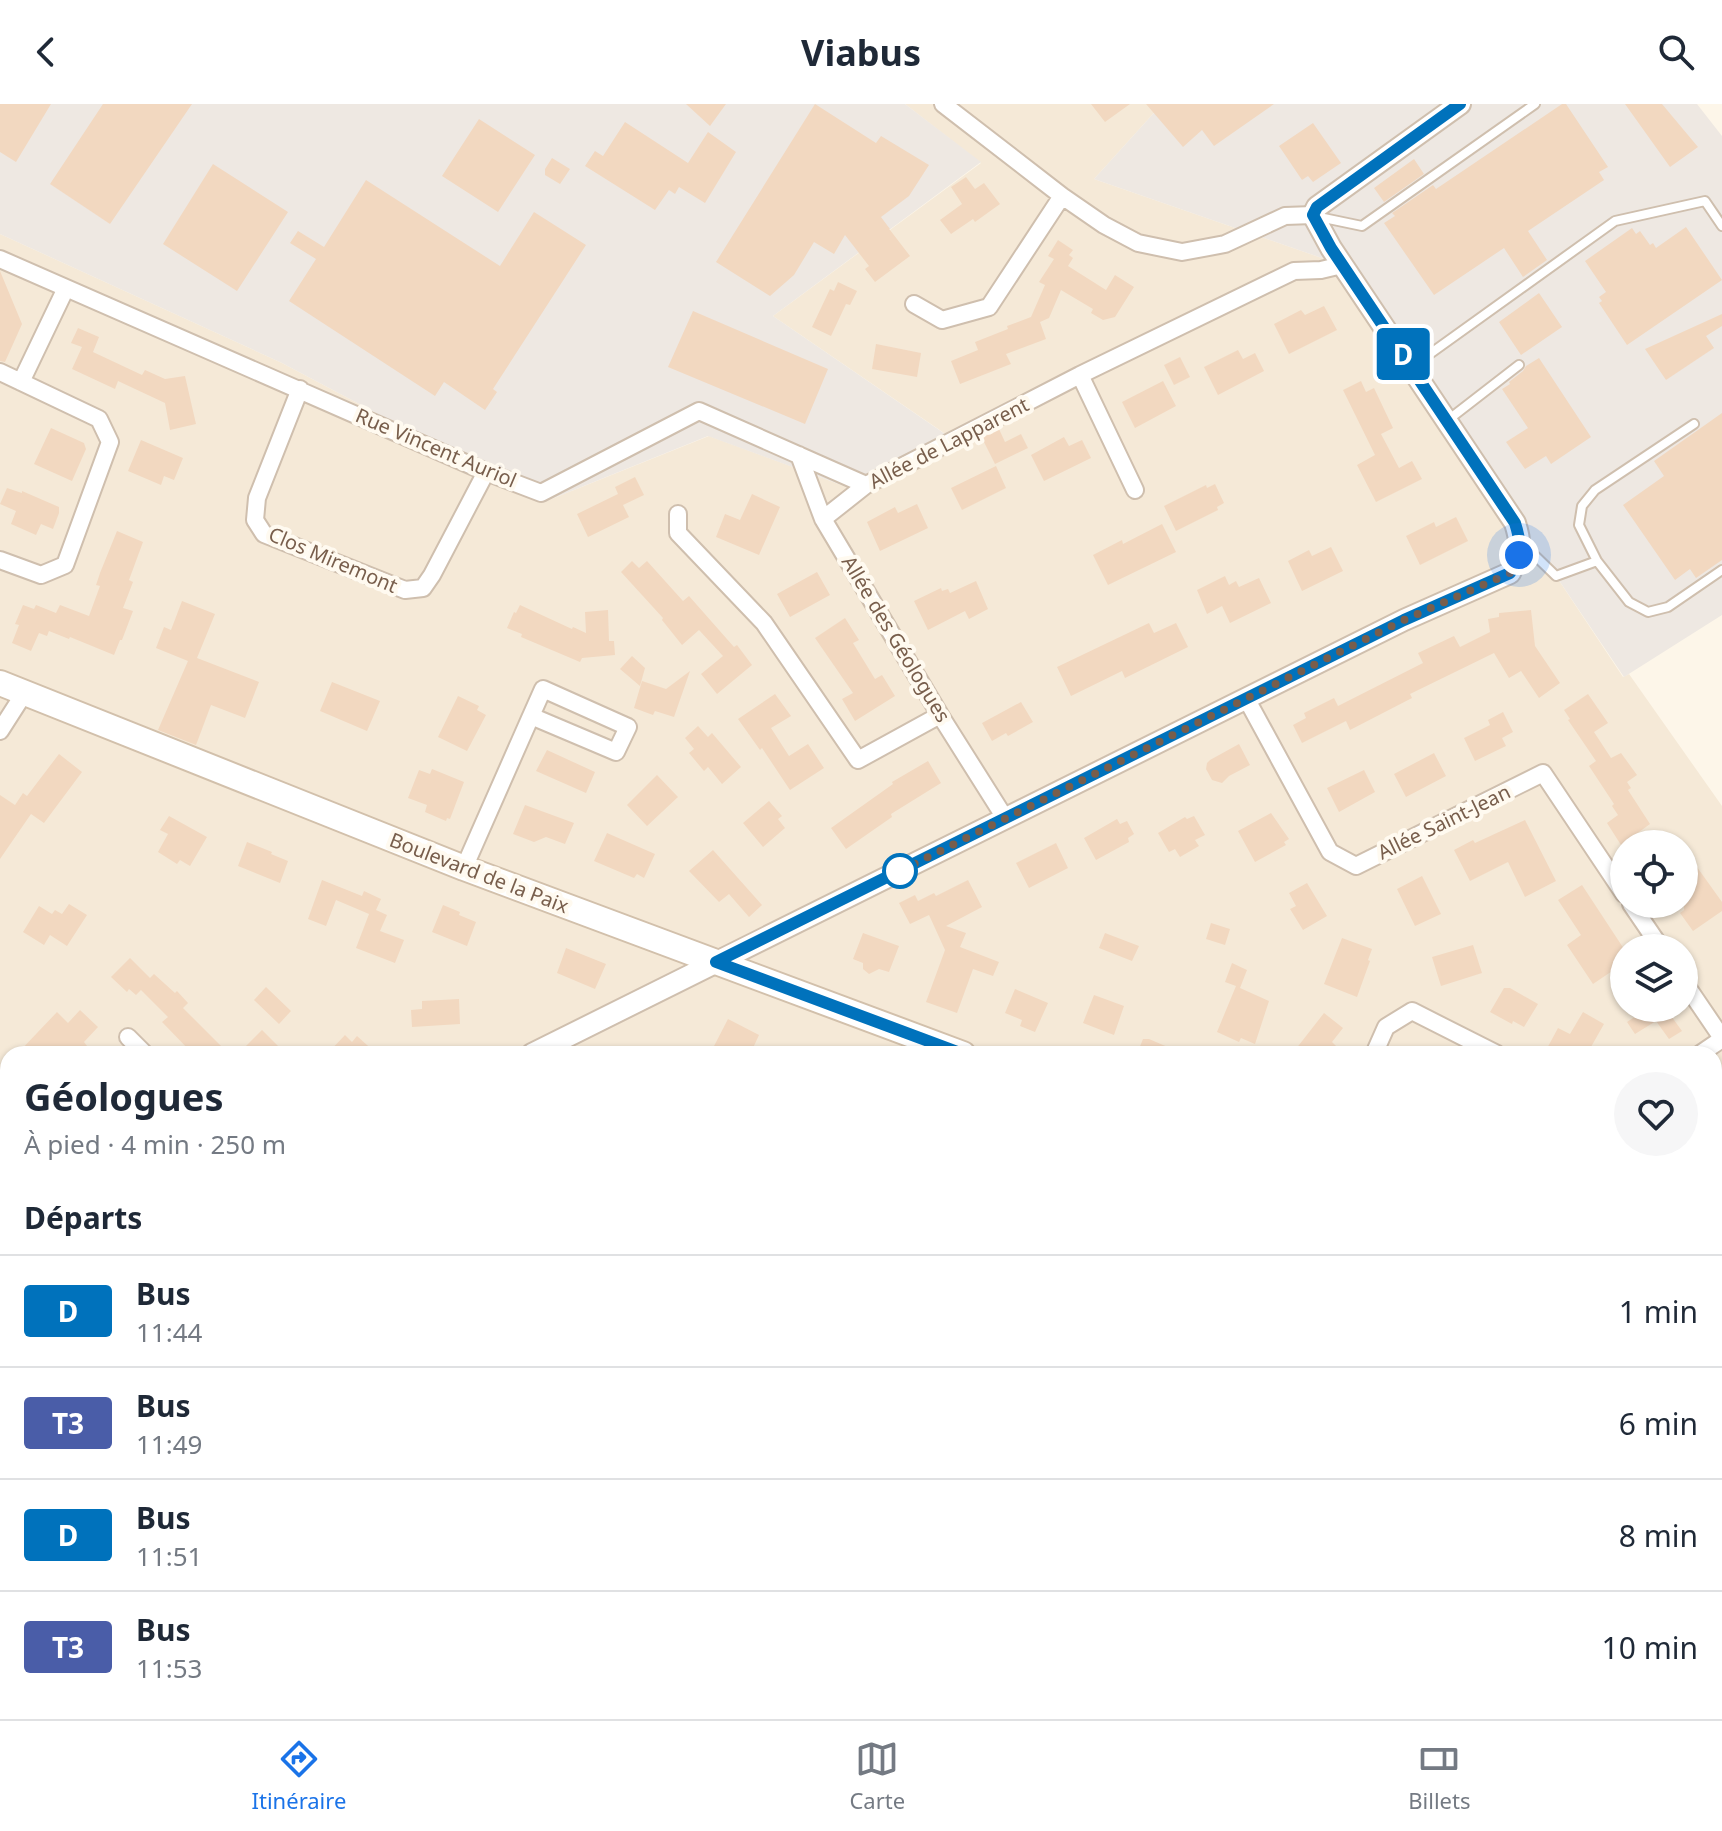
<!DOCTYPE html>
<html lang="fr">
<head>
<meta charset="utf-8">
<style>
  body { margin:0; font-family:"Noto Sans",sans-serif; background:#f6f6f7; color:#1f2937; height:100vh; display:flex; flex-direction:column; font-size:30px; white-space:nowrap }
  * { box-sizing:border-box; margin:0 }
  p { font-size:26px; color:#747a83 }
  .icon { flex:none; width:44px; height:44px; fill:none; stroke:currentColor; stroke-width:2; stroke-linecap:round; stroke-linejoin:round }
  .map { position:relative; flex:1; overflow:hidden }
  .panel { position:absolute; left:0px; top:942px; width:1722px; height:674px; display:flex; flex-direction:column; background:#fff; border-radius:24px 24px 0 0; box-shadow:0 2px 6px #0004 }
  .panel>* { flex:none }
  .badge { padding:0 16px; border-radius:6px; font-size:28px; line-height:52px }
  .fabs { position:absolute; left:1610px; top:726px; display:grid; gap:16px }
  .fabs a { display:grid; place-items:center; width:88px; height:88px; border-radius:50%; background:#fff; box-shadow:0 2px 6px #0004; font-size:40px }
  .you { position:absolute; width:40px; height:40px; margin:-20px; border:6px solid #fff; border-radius:50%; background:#1a73e8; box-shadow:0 0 0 12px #1a73e833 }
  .map>.badge { position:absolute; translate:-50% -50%; box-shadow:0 0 0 4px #fff }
  h2 { padding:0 24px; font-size:30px; line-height:72px }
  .round { display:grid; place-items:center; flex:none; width:84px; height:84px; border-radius:42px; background:#f6f6f7 }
  .overview { display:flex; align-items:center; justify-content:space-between; height:136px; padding:0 24px }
  h1 { font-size:38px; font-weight:700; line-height:60px }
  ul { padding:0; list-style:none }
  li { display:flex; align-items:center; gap:24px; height:112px; padding:0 24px; border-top:2px solid #e0e1e3 }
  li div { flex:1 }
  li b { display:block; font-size:30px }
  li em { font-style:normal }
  li .badge { min-width:88px; font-weight:700; text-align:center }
  header { display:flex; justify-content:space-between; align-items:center; height:104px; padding:0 24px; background:#fff; font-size:36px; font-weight:700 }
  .tabs { display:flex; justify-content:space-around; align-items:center; height:112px; border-top:2px solid #e0e1e3; background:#fff; font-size:22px; color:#747a83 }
  .tabs a { display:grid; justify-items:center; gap:4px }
  .tabs .selected { color:#1a73e8 }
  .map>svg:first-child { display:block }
  .residential { fill:#f5e9d7; fill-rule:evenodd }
  .industrial { fill:#eee8e2 }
  .green { fill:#d3ebc6 }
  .building { fill:#f2d8c0 }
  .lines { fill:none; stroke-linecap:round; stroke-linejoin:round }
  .service-casing { stroke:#cfbfae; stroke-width:12 }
  .minor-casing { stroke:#cfbfae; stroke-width:20 }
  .tertiary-casing { stroke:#cfbfae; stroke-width:24 }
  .secondary-casing { stroke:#d2c0ab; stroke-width:28 }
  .service { stroke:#fff; stroke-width:8 }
  .minor { stroke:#fff; stroke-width:16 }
  .tertiary { stroke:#fff; stroke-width:20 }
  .secondary { stroke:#fff; stroke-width:24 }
  .line-casing { stroke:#fff; stroke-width:18 }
  .line { stroke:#0072bc; stroke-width:12 }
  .walk { stroke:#785e4c; stroke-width:8; stroke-dasharray:0 14.4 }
  .stop-dot { fill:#fff; stroke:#0072bc; stroke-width:4 }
  .labels { text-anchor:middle; stroke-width:8; stroke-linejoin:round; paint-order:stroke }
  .street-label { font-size:20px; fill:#785e4c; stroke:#fffaf0 }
</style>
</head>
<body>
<header><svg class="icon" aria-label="back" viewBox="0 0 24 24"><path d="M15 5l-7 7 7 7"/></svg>Viabus<svg class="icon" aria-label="search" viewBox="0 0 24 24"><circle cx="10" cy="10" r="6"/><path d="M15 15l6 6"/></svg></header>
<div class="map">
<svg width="1722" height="1615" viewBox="0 0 1722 1615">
  <rect width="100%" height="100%" fill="#fdf6e9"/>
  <path class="residential" d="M905 0H1162L1094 75 1342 161 1556 472 1623 573 1629 570 1722 702V1568L1714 1587V950H8V1608H948L937 1615H0V130L282 259 544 398 709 332 863 389 963 342 773 212 981 59ZM1624 740H1684V800H1624ZM1624 844H1684V904H1624Z"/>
  <path class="industrial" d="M0 0H905L981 58 773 212 964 343 863 389 708 332 544 398 282 259 0 130Z
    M1162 0H1697L1722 32V511L1624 573 1556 472 1521 438 1342 161 1094 75Z"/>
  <path class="green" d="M445 1608H465L466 1610 469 1608H557L589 1615H448Z
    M603 1608H701L690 1615H602Z
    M706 1608H909L899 1615H711Z"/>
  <path class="building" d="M0 0H51L16 58 0 48Z
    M103 0H192L110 120 50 80Z
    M686 0H726L710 22Z
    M815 0 876 39 881 32 929 61 909 92 881 113 890 125 889 126H890L910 152 875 178 865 165 869 162 845 131 834 150 814 138 794 171 770 192 716 158Z
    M1091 0H1130L1105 18Z
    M1146 0H1274L1214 42 1202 26 1183 43Z
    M1562 0H1566L1608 63 1599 68 1604 76 1528 127 1547 156 1523 173 1504 144 1434 191 1384 119 1395 112 1392 109 1433 81 1436 85Z
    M1625 0H1662L1698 43 1670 63Z
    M479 15 535 51 498 108 442 72Z
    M625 18 688 59 708 28 736 48 705 99 679 83 675 90 669 86 655 106 585 62 595 47 603 52Z
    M1313 19 1341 59 1313 78 1308 72 1302 76 1279 42Z
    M552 54 570 65 560 80 545 71V65Z
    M1414 55 1424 70 1384 98 1374 84Z
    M213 60 288 108 237 187 163 140Z
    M966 73 975 85 984 79 1000 100 975 118 973 115 951 130 940 116 962 100 951 83Z
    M366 76 500 162 534 108 586 141 493 285 497 288 485 306 444 278 435 292 289 197 316 155 290 139 298 127 324 143Z
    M1686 123 1722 176 1627 241 1599 199 1602 197 1599 193 1606 188 1585 157 1632 124 1636 130 1640 127 1650 141 1653 139 1656 144Z
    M1058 136 1073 146 1069 151 1073 154 1068 162 1106 186 1115 171 1134 183 1115 213 1103 216 1091 209 1093 205 1061 186 1049 214 1040 218 1046 235 1006 250 1011 260 960 280 951 257 978 246 975 238 1008 225 1007 222 1031 213 1045 181 1039 178 1054 155 1048 152Z
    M0 167 22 220 5 258 0 257Z
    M838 178 857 187 850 201 846 200 831 232 812 223 830 185 834 187Z
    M1539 189 1562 223 1521 251 1499 218Z
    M1324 202 1337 226 1289 250 1274 220 1301 206 1305 211Z
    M693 207 828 265 805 320 668 263Z
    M1722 210V222L1706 232 1714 244 1666 276 1645 245Z
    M78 224 99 233 93 248 142 271 145 266 165 275 185 272 196 320 170 326 165 299 118 277 115 285 72 265 82 243 71 239Z
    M876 240 921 249 917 273 872 265Z
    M1238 246 1243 255 1255 249 1264 267 1218 291 1204 263Z
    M1180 253 1190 273 1174 281 1164 261Z
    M1539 254 1591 333 1551 360 1546 352 1525 365 1506 338 1528 324 1502 285 1510 280 1509 278 1523 267 1526 262Z
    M1163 277 1176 302 1135 324 1122 298Z
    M1361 277 1366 288 1374 284 1393 324 1381 330 1399 364 1412 357 1422 375 1376 398 1357 361 1375 351 1343 286Z
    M1722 309V456L1696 474 1690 465 1675 476 1623 401 1664 372 1654 357Z
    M51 324 84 339 86 345 72 377 34 360Z
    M999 325 1005 338 1021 330 1028 344 995 360 982 334Z
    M1064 333 1069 342 1082 336 1091 354 1044 377 1031 351Z
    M141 336 183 354 174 376 164 372 161 381 128 367Z
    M996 362 1006 384 962 406 951 384Z
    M635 373 644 391 623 401 629 413 588 433 577 410 618 390 615 383Z
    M1215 380 1224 399 1217 403 1218 406 1176 427 1164 402 1206 381 1207 384Z
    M7 384 22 389V387L59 403V409L53 425 41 420 36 431 11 420 16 407 0 400Z
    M752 390 780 403 759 451 716 433 725 410 740 416Z
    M917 400 928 424 880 447 867 418 895 403 898 409Z
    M1456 413 1468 437 1420 461 1406 432 1434 418 1436 423Z
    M1162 420 1176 448 1108 481 1093 451 1122 436 1123 440Z
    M117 427 143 438 129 476 133 478 123 504 133 507 122 536H120L114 551 70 533 69 535 49 527 47 532 39 529 31 547 12 539 19 521 15 520 23 501 34 505 36 501 56 509 60 501 89 512 100 482 96 481 100 469Z
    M1331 443 1343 467 1302 487 1288 457 1309 446 1312 452Z
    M632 457 639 464 647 457 683 497 689 492 734 543 737 541 752 561 717 590 701 570 723 552 699 526 682 541 662 516 663 514 621 468Z
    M817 468 830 491 790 513 777 490Z
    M1225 472 1229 481 1236 477 1239 483 1259 474 1271 499 1230 519 1222 502 1207 510 1197 486Z
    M976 477 988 505 969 515 965 507 928 526 914 497 941 484 942 487 948 485 950 489Z
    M182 497 215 510 197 554 259 578 245 614 211 601 196 641 158 626 188 557 156 544 164 523 171 526Z
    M520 501 572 525 573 523 586 529 585 508 608 506 609 537H614L615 551 582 554 580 558 521 533 522 530 507 524 514 508 516 509Z
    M1531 506 1535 542 1560 579 1539 594 1521 567 1509 574 1494 549 1410 590 1412 594 1350 626 1346 617 1302 639 1293 621 1306 614 1304 609 1334 594 1338 602 1423 559 1418 549 1454 532 1460 543 1490 528 1488 515 1499 513V509Z
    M845 514 859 536 853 539 875 575 882 571 895 592 855 617 842 595 853 589 815 534Z
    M1149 519 1154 529 1176 519 1188 543 1125 574 1122 567 1071 592 1057 563Z
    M632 552 645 564 640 582 620 565Z
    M690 567 674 613 655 607 653 611 634 604 642 577 666 585Z
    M332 578 380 597 367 627 320 607Z
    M775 590 791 612 771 624 789 652 808 640 824 664 790 686 762 644 760 646 738 615Z
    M1588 590 1608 619 1594 628 1611 654 1621 649 1637 671 1627 678 1631 684 1628 686 1650 720 1621 741 1607 719 1618 711 1612 702 1614 700 1589 662 1596 657 1568 616 1570 615 1564 606Z
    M458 592 479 602 477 606 486 611 467 647 438 633Z
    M1021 598 1033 618 1008 632 1006 629 992 637 982 619Z
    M1503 608 1513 628 1502 634 1506 642 1475 657 1464 634 1490 621 1488 616Z
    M698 622 708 633 712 629 741 663 722 680 708 663 704 667 689 649 694 645 685 634Z
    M1239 640 1250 661 1229 672 1222 679 1212 676 1206 665 1207 659 1210 656Z
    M547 646 595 668 586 689 536 667Z
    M1434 649 1446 672 1406 693 1394 670Z
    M59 650 82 668 44 719 31 710 0 755V691L15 701 23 689 27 692Z
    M928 657 941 679 891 710 892 713 846 745 831 724 893 680 892 678Z
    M432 665 464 678 450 715 447 714 446 717 425 708 427 701 408 694 419 666 430 670Z
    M1364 666 1375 688 1339 708 1327 684Z
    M657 671 678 693 647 722 627 701Z
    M769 697 782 712 778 715 785 724 763 743 743 719Z
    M525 701 574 719 565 740 546 733 534 738 513 730Z
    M1271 709 1289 735 1284 738 1286 741 1255 758 1238 727Z
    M169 712 207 733 190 762 180 756 177 760 158 748 168 730 160 726Z
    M1194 712 1205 731 1195 736 1199 742 1180 753 1175 745 1169 748 1158 729 1185 713 1187 715Z
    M1117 715 1120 720 1127 717 1134 730 1128 734 1129 738 1096 756 1084 734Z
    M1525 716 1556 777 1525 793 1508 758 1470 777 1454 746 1473 736 1475 739Z
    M607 729 655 750 644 774 637 770 634 774 594 757Z
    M247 738 272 748 271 750 288 757 280 779 238 762Z
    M1056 739 1068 764 1029 784 1016 759Z
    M1684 745 1722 798V807L1693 827 1680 809 1684 806Z
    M713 746 762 801 749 813 729 790 719 798 689 767Z
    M1422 772 1441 810 1415 822 1397 785Z
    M322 776 362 792 364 787 381 795 376 806 387 811 380 827 404 836 395 859 356 844 369 810 336 796 326 822 308 815Z
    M968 776 982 803 946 822 966 829 960 843 999 858 993 872 973 865 957 909 926 898 945 846 929 811 910 820 899 799 915 791 918 797 934 789 936 792Z
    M1307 779 1327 812 1303 826 1290 805 1296 802 1289 789Z
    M1582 781 1624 845V859L1593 880 1567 841 1581 831 1558 796Z
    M69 800 87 811 67 842 50 831 44 841 23 828 39 802 52 810 55 806 62 810Z
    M443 801 460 808 459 811 476 818 467 842 432 828Z
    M1211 819 1230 825 1225 841 1206 835Z
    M863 829 899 842 889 868 879 865 869 870 863 865V859L853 855Z
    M1105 829 1139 842 1132 857 1099 844Z
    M1342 834 1372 845 1368 856 1370 857 1357 893 1324 880Z
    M1473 841 1482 869 1441 882 1432 853Z
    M566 844 606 860 595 885 557 869Z
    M130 854 150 874 154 870 175 889 177 887 188 899 183 904 229 950H193L162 918 168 913 141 886 136 891 129 885 127 888 111 873Z
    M1232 859 1247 866 1240 884 1269 897 1255 940 1241 934 1239 938 1217 928 1236 882 1225 878Z
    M266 883 291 907 279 920 254 896Z
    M1504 884H1510L1538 900 1524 923 1513 917 1512 920 1490 908Z
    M1015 885 1048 899 1035 928 1020 922 1022 916 1005 909Z
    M1094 891 1124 902 1114 931 1083 919Z
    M459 895 460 920 412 923 411 906 422 905V897Z
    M1631 904H1676L1669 909 1682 927 1669 935 1656 917 1635 930 1627 918 1636 912Z
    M80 906 98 923 84 938 87 942 78 950H17L57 908 68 919Z
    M1583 908 1604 920 1587 950H1544L1558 924 1570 930Z
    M1324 909 1343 924 1332 938 1336 942 1329 950H1292Z
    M728 915 759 931 753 944 750 942 746 950H726L713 944Z
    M262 926 286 950H238Z
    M345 931 352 938 357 932 377 950H327Z
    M1143 935H1149L1184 950H1137Z"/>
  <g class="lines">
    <defs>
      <path id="service" d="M1319 113 1362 122 1535 0
        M1413 262 1615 117 1705 97 1722 122
        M1448 316 1519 261
        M1522 439 1556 472 1597 457 1629 498 1648 508 1668 503 1722 466
        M1597 457 1579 421 1582 402 1595 386 1694 320
        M1714 1331 1722 1341
        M1715 1615 1722 1599"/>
      <path id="minor" d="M943 0 1062 92 1104 121 1138 139 1182 148 1225 140 1285 112 1313 111
        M0 155 486 368 541 389 699 307 866 381
        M914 200 942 216 989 203 1062 92
        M0 268 99 315 110 338 65 461 41 471 0 456
        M1080 271 1135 386
        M21 278 66 184
        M300 285 257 394 255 416 264 430 405 486 423 484 432 471 486 368
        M799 351 823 415 940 611 1005 714
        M678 410V429L764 519 858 656 940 611
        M823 415 866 381 1080 271 1294 167 1321 166 1342 161
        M1246 594 1330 748 1356 762 1543 669 1624 790
        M0 627 25 588
        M464 764 531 612 616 648 628 623 543 585 531 612
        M1631 800 1661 844
        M1684 878 1722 934
        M128 933 145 950
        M1374 950 1386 923 1412 907 1497 950
        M1700 950 1722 935
        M320 1608 327 1615
        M127 1615 136 1608
        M414 1615 425 1608"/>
      <path id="tertiary" d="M532 950 1404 516 1510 469C1521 448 1522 441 1515 419L1331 144 1313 111 1317 103 1460 0
        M0 1215 8 1211"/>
      <path id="secondary" d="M0 579 464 764 963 950
        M1714 1087 1722 1082
        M937 1615 948 1608"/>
    </defs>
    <use href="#service" class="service-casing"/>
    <use href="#minor" class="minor-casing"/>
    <use href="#tertiary" class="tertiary-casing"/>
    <use href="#secondary" class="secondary-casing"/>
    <use href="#service" class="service"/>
    <use href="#minor" class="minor"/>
    <use href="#tertiary" class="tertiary"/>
    <use href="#secondary" class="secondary"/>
  </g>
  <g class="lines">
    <defs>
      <path id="line" d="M963 950 716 858 1404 516 1510 469C1521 448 1522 441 1515 419L1331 144 1313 111 1317 103 1460 0"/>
    </defs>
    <use href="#line" class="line-casing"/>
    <use href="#line" class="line"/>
    <path class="walk" d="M900 767 888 773 1404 516 1510 469 1519 451"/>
  </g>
  <circle class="stop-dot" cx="900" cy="767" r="16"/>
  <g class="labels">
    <g class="street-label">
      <text transform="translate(949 339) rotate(-27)" y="7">Allée de Lapparent</text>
      <text transform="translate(436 344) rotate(23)" y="7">Rue Vincent Auriol</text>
      <text transform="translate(333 456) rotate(23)" y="7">Clos Miremont</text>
      <text transform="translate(896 535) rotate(59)" y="7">Allée des Géologues</text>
      <text transform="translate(1444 718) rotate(-26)" y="7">Allée Saint-Jean</text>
      <text transform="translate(479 769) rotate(21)" y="7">Boulevard de la Paix</text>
    </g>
  </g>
</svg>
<div class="fabs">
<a><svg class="icon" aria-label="locate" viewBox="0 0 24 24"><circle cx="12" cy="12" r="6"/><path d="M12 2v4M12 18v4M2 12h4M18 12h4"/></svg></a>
<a><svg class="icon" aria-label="layers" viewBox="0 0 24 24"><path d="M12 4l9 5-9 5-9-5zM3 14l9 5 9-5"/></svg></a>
</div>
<div class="you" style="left:1519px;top:451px"></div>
<b class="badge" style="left:1403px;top:250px;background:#0072bc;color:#fff">D</b>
<section class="panel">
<div class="overview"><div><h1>Géologues</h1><p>À pied · 4 min · 250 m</p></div><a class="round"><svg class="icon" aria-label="heart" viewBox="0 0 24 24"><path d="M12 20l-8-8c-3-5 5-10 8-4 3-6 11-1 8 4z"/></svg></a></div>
<h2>Départs</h2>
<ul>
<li><span class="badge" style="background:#0072bc;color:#fff">D</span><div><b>Bus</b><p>11:44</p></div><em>1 min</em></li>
<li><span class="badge" style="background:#4a5da8;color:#fff">T3</span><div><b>Bus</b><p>11:49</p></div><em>6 min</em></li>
<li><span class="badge" style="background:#0072bc;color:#fff">D</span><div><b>Bus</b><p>11:51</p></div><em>8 min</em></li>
<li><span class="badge" style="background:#4a5da8;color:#fff">T3</span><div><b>Bus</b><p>11:53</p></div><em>10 min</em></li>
</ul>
</section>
</div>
<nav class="tabs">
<a class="selected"><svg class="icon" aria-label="directions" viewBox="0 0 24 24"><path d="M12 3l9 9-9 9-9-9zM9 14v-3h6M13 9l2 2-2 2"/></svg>Itinéraire</a>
<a><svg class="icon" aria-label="map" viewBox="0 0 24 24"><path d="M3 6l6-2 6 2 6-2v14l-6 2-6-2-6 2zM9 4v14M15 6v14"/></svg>Carte</a>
<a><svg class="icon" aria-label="tickets" viewBox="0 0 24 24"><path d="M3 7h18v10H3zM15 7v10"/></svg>Billets</a>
</nav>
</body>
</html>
